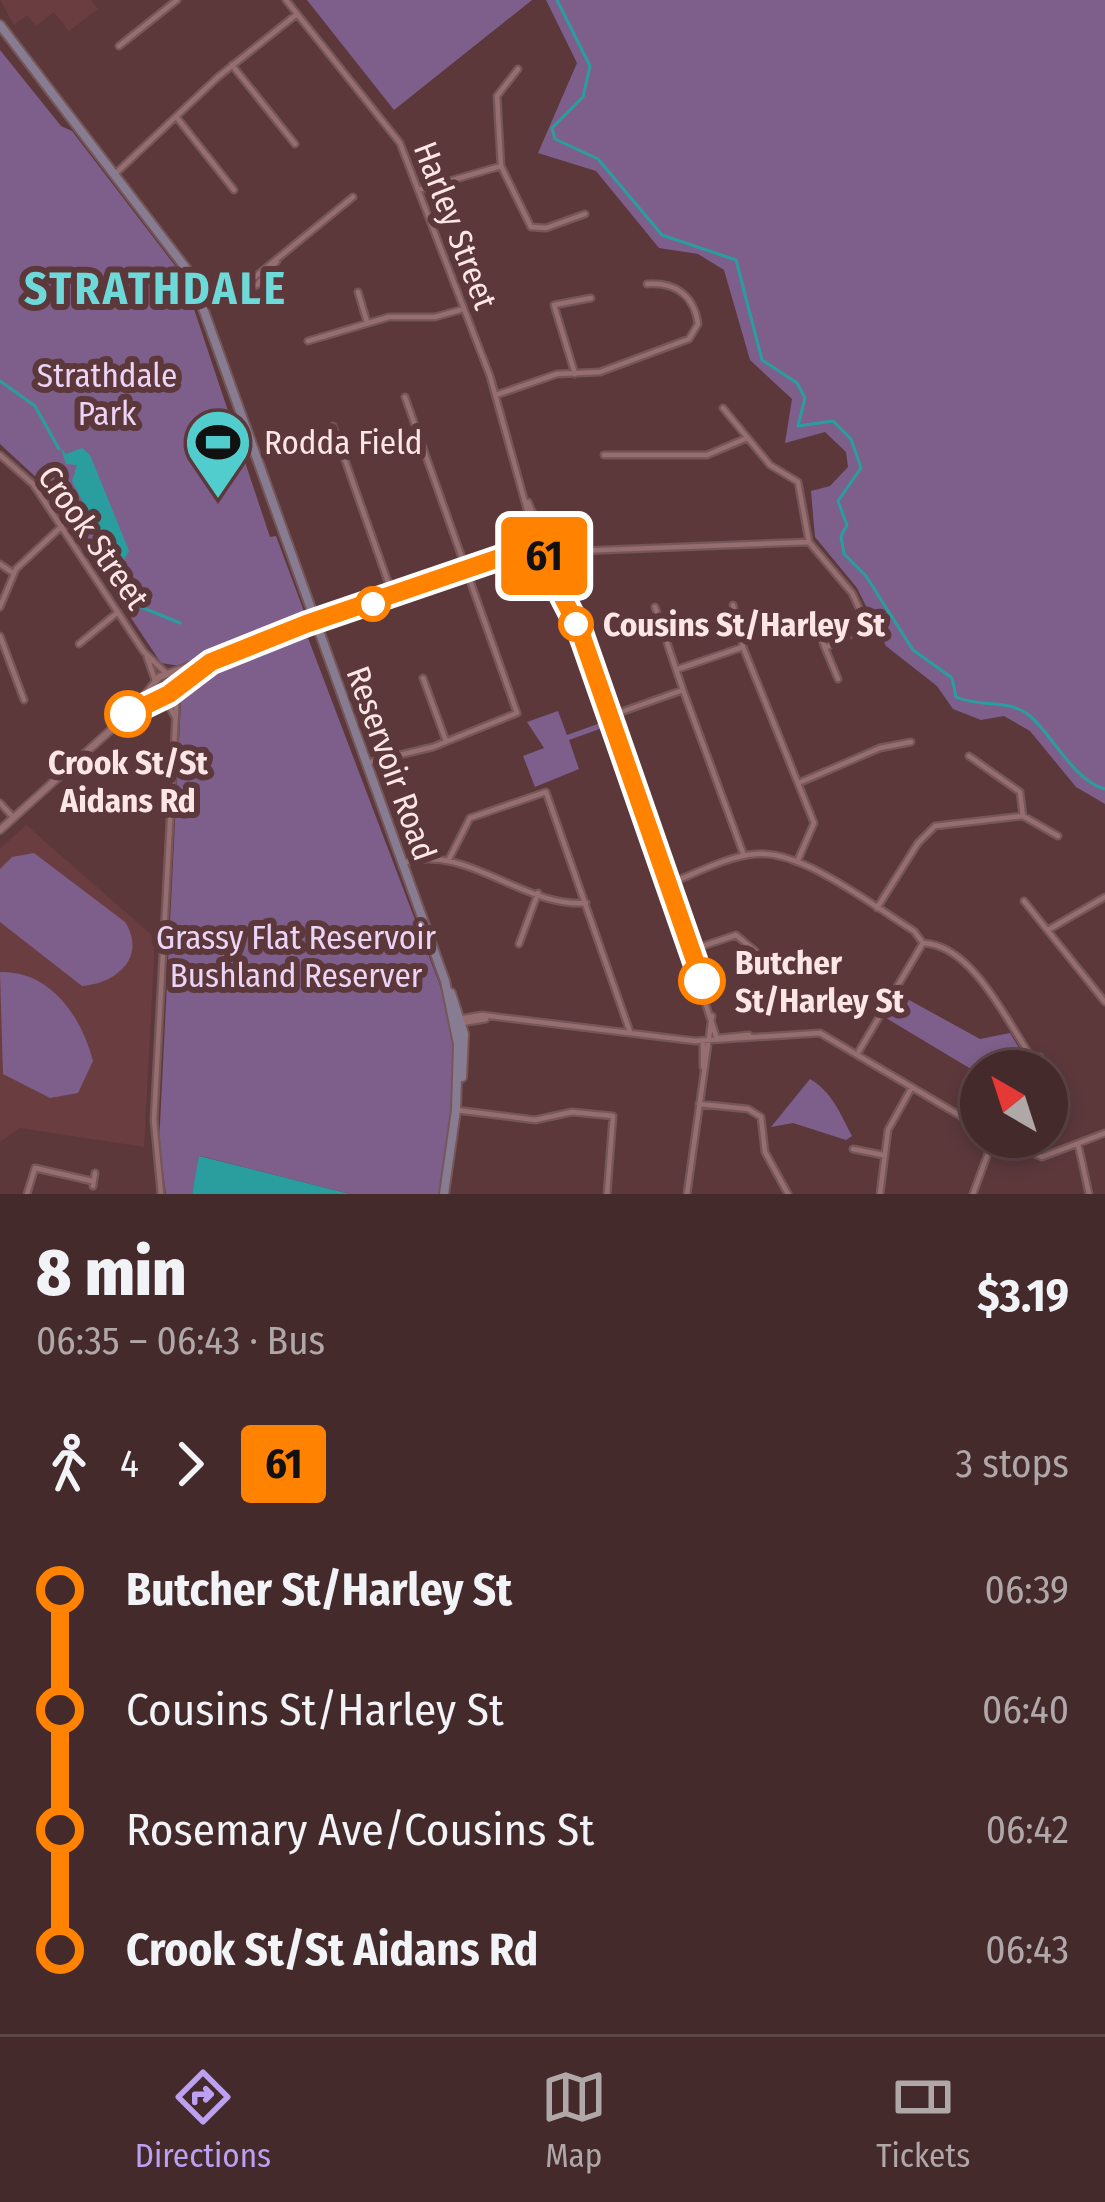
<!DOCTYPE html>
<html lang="en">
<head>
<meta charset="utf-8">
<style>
  body { margin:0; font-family:"Fira Sans Condensed",sans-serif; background:#4c3234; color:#f1f3f6; height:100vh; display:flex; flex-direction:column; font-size:45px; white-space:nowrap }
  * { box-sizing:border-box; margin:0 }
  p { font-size:39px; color:#b0a7a9 }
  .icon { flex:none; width:66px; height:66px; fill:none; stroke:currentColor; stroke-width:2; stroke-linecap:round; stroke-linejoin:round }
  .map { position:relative; height:1194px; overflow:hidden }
  .panel { display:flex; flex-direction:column; background:#452a2c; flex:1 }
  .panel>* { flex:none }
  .badge { padding:0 24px; border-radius:9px; font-size:42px; line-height:78px }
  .needle { width:78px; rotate:321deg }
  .tools { position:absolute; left:960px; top:1050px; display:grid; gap:24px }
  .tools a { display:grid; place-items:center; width:108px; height:108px; border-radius:50%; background:#452a2c; box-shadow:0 6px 18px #0003,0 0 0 3px #5d4648; font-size:60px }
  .map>.badge { position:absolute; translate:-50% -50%; box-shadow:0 0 0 6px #fff }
  .legs { display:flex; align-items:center; gap:18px; height:132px; padding:0 36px; font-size:39px }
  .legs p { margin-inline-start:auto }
  .headline { display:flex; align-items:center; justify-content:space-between; height:204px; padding:0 36px }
  h1 { font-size:66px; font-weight:800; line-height:90px }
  ul { padding:0 36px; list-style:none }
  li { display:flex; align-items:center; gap:42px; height:120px; font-size:45px }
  li i { display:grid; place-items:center; width:18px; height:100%; margin:0 15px; background:currentColor }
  li i::after { content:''; width:30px; height:30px; margin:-15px; border:9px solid; border-radius:50%; background:#452a2c }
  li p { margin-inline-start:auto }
  li:first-child i { background:linear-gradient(#0000 50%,currentColor 0) }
  li:last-child i { background:linear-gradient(currentColor 50%,#0000 0) }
  .tab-bar { display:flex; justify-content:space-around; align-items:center; height:168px; border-top:3px solid #5d4648; background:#452a2c; font-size:33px; color:#b0a7a9 }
  .tab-bar a { display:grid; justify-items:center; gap:6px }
  .tab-bar .selected { color:#bca0f2 }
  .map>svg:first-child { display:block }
  .built { fill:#6a3e41 }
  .green { fill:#7e5f8b }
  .water { fill:#2a9e9f }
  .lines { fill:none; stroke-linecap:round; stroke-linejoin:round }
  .stream { stroke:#2a9e9f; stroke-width:3 }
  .minor-casing { stroke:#755759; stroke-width:9 }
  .tertiary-casing { stroke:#755759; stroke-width:10 }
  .secondary-casing { stroke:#755759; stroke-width:12 }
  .minor { stroke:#966e70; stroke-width:4.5 }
  .tertiary { stroke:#966e70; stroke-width:6 }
  .secondary { stroke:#887c92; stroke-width:8 }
  .line-1-casing { stroke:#fff; stroke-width:27 }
  .line-1 { stroke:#ff8200; stroke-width:18 }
  .stop-1-dot { fill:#fff; stroke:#ff8200; stroke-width:6 }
  .labels { text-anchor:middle; stroke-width:12; stroke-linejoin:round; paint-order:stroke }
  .street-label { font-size:33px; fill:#fee6e7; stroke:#5c383b }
  .park-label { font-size:33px; fill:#ebd4f6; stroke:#5c383b }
  .poi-label { font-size:33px; fill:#fee6e7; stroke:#5c383b; text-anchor:start }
  .stop-label { font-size:33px; font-weight:bold; fill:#fee6e7; stroke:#5c383b; text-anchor:start }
  .district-label { font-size:45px; font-weight:bold; letter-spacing:3px; fill:#6dd9d9; stroke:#5c383b }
</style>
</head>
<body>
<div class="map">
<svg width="1105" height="1194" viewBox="0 0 1105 1194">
  <rect width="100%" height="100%" fill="#5c383b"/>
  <path class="built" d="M0 0H91L98 9 69 31 54 12 36 26 27 15 14 25Z
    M26 825 155 938 144 1147 20 1128 0 1142V849Z"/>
  <path class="green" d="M307 0H532L394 110Z
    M546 0H1105V804L1076 787 1030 731 1004 716 981 720 953 709 937 686 886 646 857 588 815 537 811 491 830 486 848 467 846 452 825 432 785 443 792 399 750 360 724 270 698 254 659 248 596 171 538 153 577 63Z
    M0 50 61 126 72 131 183 276 270 537 276 536 305 614 302 622 181 666 161 663 40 481 0 444Z
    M308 638 447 1004C461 1068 449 1130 440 1194H350L200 1156 192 1194H166L159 1144 181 701 199 672Z
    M558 711 567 735 606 721 608 726 569 740 579 769 535 787 523 756 544 748 527 722Z
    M34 853 125 922C147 957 117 983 82 986L0 922V869L12 857Z
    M0 972C51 971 81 1016 93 1061L78 1093 50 1098 3 1074Z
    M900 995 980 1039 1010 1033 1024 1056 1021 1066 1029 1071 981 1075 886 1018Z
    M810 1079C832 1092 840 1113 852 1136L846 1140 793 1123 771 1127Z"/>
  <path class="water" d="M61 448 66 454 82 448 90 455 129 551 118 569 72 481 77 465 66 464Z
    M199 1156 203 1157 350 1194H192Z"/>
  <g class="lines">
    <path class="stream" d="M557 0 590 66 583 97 552 128 555 139 598 159 662 235 736 260 762 360 797 383 805 398 798 426 833 421 851 439 861 468 838 501 847 525 841 536 844 554 866 576 913 650 952 678 956 697C979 708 1009 698 1030 716 1054 737 1074 781 1105 789
      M0 381 35 406 59 449
      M118 569 136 605 180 623"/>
    <defs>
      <path id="minor" d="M286 0 400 143 490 376 536 542
        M119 46 177 0
        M232 65 295 144
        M178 119 234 190
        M501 166 497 96 518 69
        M115 174 218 77 297 14
        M418 190 501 166 531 227 546 228 585 214
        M358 292 367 322
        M234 294 353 197
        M203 305 257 285 277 261
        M308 341 389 317H435L460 310
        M575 374 554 305 591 298
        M496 395 557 374 600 372 689 339 698 324C694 295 675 282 647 284
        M723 408 770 465 798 482 809 542
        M333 426 393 596
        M0 455 33 484 144 652 166 673
        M604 455H707L747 438
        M528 502 545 541
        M535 542 549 545 554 572 638 796 717 1039
        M809 542 852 593 867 625 825 648 812 613
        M551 552 809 542
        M514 555 539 551
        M0 564 13 573
        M0 607 16 569 62 526
        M655 607 683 690
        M315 620 535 542
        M317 628 344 616
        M0 636 24 700
        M79 644 118 612
        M743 647 814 823 797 862
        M825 648 838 679
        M147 657 155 680
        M678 669 743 647 733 605
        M423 678 446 741
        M163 695 175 717
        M610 716 683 690 743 853
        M969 756 1020 792 1023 816
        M370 762 433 747 517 713 405 397
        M801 782 880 748 911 742
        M0 803 13 817
        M448 861 470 818 546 792 630 1032
        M403 863C465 842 523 908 586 903
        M668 884C695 874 727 856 756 854 803 850 873 906 914 931L923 943
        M1024 901 1105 1002
        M877 908 918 843 935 826 1023 816 1058 836
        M1048 930 1105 897
        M923 943C973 945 1007 1022 1032 1058
        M519 944 538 893
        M691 950 736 935 755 951
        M458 1019 482 1015 695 1041 820 1033 981 1128
        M462 1023 486 1019
        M719 1038 749 1035
        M703 1042V1067
        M859 1051 923 943
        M1028 1065 1040 1057
        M699 1104 748 1109 761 1117 765 1152 788 1194
        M456 1110 535 1120 572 1112 613 1116 607 1194
        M996 1137 1042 1157 1105 1133
        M1078 1144 1089 1194
        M853 1149 883 1155
        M93 1186 95 1173
        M27 1194 35 1168 92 1181
        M161 1194 154 1120 177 691
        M687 1194 712 1016
        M880 1194 888 1130 912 1087
        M973 1194 994 1137"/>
      <path id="tertiary" d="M283 637 317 628
        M142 704 172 693 200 668
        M0 830 134 709 159 677 314 621"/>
      <path id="secondary" d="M0 25 191 275 445 981 458 1044 456 1110
        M451 993 464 1034 462 1077
        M444 1194 456 1110"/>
    </defs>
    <use href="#minor" class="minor-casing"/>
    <use href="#tertiary" class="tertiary-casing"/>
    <use href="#secondary" class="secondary-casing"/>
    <use href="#minor" class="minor"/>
    <use href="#tertiary" class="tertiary"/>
    <use href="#secondary" class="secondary"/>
  </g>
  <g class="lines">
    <defs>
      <path id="line-1" d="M128 714 169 694 211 662 306 624 502 557 539 551 580 631 702 981"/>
    </defs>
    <use href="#line-1" class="line-1-casing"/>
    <use href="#line-1" class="line-1"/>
  </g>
  <defs>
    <symbol id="stadium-pin" viewBox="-11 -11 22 30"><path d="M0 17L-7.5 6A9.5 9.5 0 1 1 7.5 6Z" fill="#52cdcd" stroke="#5c383b"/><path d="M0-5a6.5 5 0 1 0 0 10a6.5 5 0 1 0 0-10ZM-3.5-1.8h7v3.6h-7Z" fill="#111"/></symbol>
  </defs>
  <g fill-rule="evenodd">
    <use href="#stadium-pin" x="180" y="404" width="76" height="104"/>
  </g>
  <g class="stop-1-dot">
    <circle cx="373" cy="604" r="15"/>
    <circle cx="576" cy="624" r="15"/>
    <circle cx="128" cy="714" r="21"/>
    <circle cx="702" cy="981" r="21"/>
  </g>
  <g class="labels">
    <g class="street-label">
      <text transform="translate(456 225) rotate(69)" y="12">Harley Street</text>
      <text transform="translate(94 537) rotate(55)" y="12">Crook Street</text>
      <text transform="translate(392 763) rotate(70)" y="12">Reservoir Road</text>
    </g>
    <g class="park-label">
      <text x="107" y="387">Strathdale<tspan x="107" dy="38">Park</tspan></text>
      <text x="296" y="949">Grassy Flat Reservoir<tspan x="296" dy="38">Bushland Reserver</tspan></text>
    </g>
    <g class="poi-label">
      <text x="264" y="454">Rodda Field</text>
    </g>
    <g class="stop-label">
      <text x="603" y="636">Cousins St/Harley St</text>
      <text x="128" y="774" text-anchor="middle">Crook St/St<tspan x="128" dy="38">Aidans Rd</tspan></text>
      <text x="735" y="974">Butcher<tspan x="735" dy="38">St/Harley St</tspan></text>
    </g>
    <g class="district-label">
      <text x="156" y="304">STRATHDALE</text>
    </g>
  </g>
</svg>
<div class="tools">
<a><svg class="needle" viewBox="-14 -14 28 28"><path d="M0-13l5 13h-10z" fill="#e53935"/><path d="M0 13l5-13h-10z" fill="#b0a7a9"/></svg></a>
</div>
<b class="badge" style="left:544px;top:556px;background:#ff8200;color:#111">61</b>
</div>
<section class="panel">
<div class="headline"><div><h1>8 min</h1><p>06:35 – 06:43 · Bus</p></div><b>$3.19</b></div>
<div class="legs"><svg class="icon" aria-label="walk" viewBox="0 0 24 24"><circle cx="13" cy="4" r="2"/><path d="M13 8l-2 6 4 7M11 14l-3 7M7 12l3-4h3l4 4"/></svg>4<svg class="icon" aria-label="forward" viewBox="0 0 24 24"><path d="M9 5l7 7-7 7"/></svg><b class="badge" style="background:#ff8200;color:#111">61</b><p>3 stops</p></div>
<ul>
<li><i style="color:#ff8200"></i><b>Butcher St/Harley St</b><p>06:39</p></li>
<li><i style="color:#ff8200"></i><span>Cousins St/Harley St</span><p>06:40</p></li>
<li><i style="color:#ff8200"></i><span>Rosemary Ave/Cousins St</span><p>06:42</p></li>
<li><i style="color:#ff8200"></i><b>Crook St/St Aidans Rd</b><p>06:43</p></li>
</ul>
</section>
<nav class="tab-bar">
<a class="selected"><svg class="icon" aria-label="directions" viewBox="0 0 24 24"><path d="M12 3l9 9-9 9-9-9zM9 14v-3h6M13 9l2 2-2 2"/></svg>Directions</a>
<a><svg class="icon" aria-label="map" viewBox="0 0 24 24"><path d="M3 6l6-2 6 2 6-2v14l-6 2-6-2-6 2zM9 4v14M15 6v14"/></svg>Map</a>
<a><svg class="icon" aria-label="tickets" viewBox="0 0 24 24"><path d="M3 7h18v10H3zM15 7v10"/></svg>Tickets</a>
</nav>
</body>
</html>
